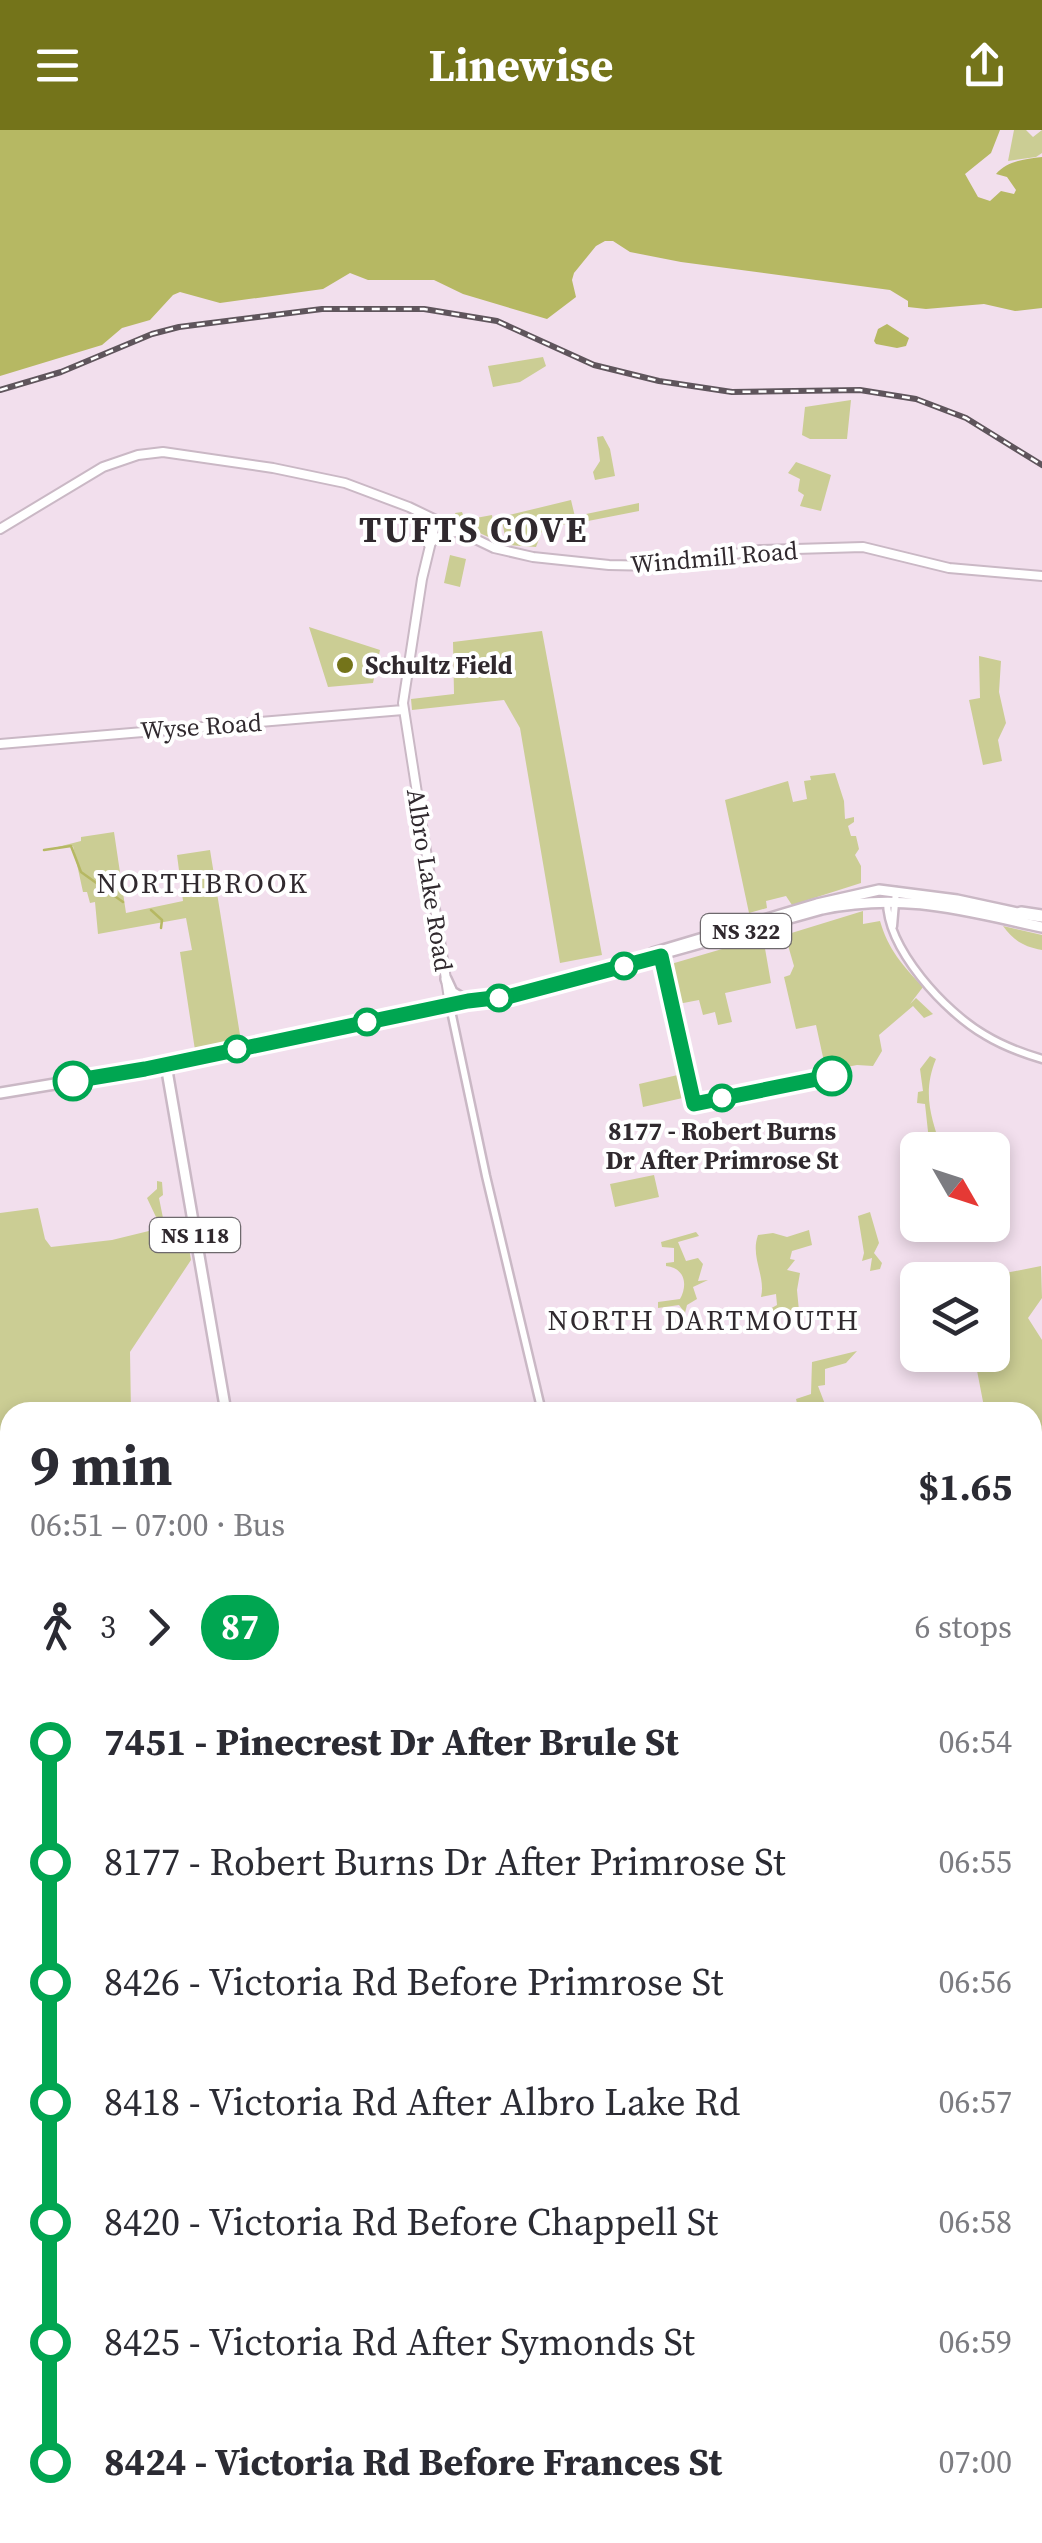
<!DOCTYPE html>
<html lang="en">
<head>
<meta charset="utf-8">
<style>
  body { margin:0; font-family:"Source Serif 4",serif; background:#f7f7f7; color:#2b2b33; height:100vh; display:flex; flex-direction:column; font-size:38px; white-space:nowrap }
  * { box-sizing:border-box; margin:0 }
  p { font-size:32px; color:#7c7c81 }
  .icon { flex:none; width:55px; height:55px; fill:none; stroke:currentColor; stroke-width:2; stroke-linecap:round; stroke-linejoin:round }
  .map { position:relative; flex:1; overflow:hidden }
  .sheet { position:absolute; left:0px; top:1272px; width:1042px; height:1142px; display:flex; flex-direction:column; background:#fff; border-radius:30px 30px 0 0; box-shadow:0 5px 15px #0003 }
  .sheet>* { flex:none }
  .badge { padding:0 20px; border-radius:32px; font-size:35px; line-height:65px }
  .needle { width:65px; rotate:129deg }
  .tools { position:absolute; left:900px; top:1002px; display:grid; gap:20px }
  .tools a { display:grid; place-items:center; width:110px; height:110px; border-radius:15px; background:#fff; box-shadow:0 5px 15px #0003; font-size:50px }
  .map>.badge { position:absolute; translate:-50% -50%; box-shadow:0 0 0 5px #fff }
  .legs { display:flex; align-items:center; gap:15px; height:110px; padding:0 30px; font-size:32px }
  .legs p { margin-inline-start:auto }
  .summary { display:flex; align-items:center; justify-content:space-between; height:170px; padding:0 30px }
  h1 { font-size:55px; font-weight:700; line-height:75px }
  ul { padding:0 30px; list-style:none }
  li { display:flex; align-items:center; gap:35px; height:120px; font-size:38px }
  li i { display:grid; place-items:center; width:15px; height:100%; margin:0 12px; background:currentColor }
  li i::after { content:''; width:25px; height:25px; margin:-12px; border:8px solid; border-radius:50%; background:#fff }
  li p { margin-inline-start:auto }
  li:first-child i { background:linear-gradient(#0000 50%,currentColor 0) }
  li:last-child i { background:linear-gradient(currentColor 50%,#0000 0) }
  header { display:flex; justify-content:space-between; align-items:center; height:130px; padding:0 30px; background:#74741a; color:#fff; font-size:45px; font-weight:700 }
  .map>svg:first-child { display:block }
  .green { fill:#cbcd94 }
  .water { fill:#b6b863 }
  .lines { fill:none; stroke-linecap:round; stroke-linejoin:round }
  .stream { stroke:#b6b863; stroke-width:2.5 }
  .tertiary-casing { stroke:#cab8c5; stroke-width:11 }
  .secondary-casing { stroke:#cab8c5; stroke-width:12 }
  .primary-casing { stroke:#cab8c5; stroke-width:14 }
  .motorway-casing { stroke:#cab8c5; stroke-width:16 }
  .tertiary { stroke:#fff; stroke-width:6 }
  .secondary { stroke:#fff; stroke-width:8 }
  .primary { stroke:#fff; stroke-width:9 }
  .motorway { stroke:#fff; stroke-width:11 }
  .rail-casing { stroke:#5f555c; stroke-width:6 }
  .rail { stroke:#fff; stroke-width:2.5; stroke-dasharray:8; stroke-linecap:butt }
  .line-1-casing { stroke:#fff; stroke-width:22 }
  .line-1 { stroke:#00a651; stroke-width:15 }
  .poi-dot { fill:#74741a; stroke:#fff; stroke-width:4 }
  .stop-1-dot { fill:#fff; stroke:#00a651; stroke-width:5 }
  .labels { text-anchor:middle; stroke-width:8; stroke-linejoin:round; paint-order:stroke }
  .shield { fill:#fff; stroke:#6e696d; stroke-width:2.5 }
  .shield-label { font-size:22px; font-weight:bold; fill:#30292e }
  .street-label { font-size:25px; fill:#30292e; stroke:#fff }
  .poi-label { font-size:25px; font-weight:bold; fill:#30292e; stroke:#fff; text-anchor:start }
  .stop-label { font-size:25px; font-weight:bold; fill:#30292e; stroke:#fff }
  .neighbourhood-label { font-size:28px; letter-spacing:2.5px; fill:#30292e; stroke:#fff }
  .district-label { font-size:35px; font-weight:bold; letter-spacing:2.5px; fill:#30292e; stroke:#fff }
</style>
</head>
<body>
<header><svg class="icon" aria-label="menu" viewBox="0 0 24 24"><path d="M4 6h16M4 12h16M4 18h16"/></svg>Linewise<svg class="icon" aria-label="share" viewBox="0 0 24 24"><path d="M12 15V3M7 8l5-5 5 5M5 13v7h14v-7"/></svg></header>
<div class="map">
<svg width="1042" height="2413" viewBox="0 0 1042 2413">
  <rect width="100%" height="100%" fill="#f2dfed"/>
  <path class="green" d="M1014 0H1026L1033 7 1042 0V23L1036 27 1008 31Z
    M543 227 546 236 520 252 493 257 488 236Z
    M851 270 847 309H810L802 305 805 277Z
    M603 306 610 319 615 346 595 350 593 342 600 331 597 307Z
    M796 332 831 345 821 381 800 376 804 365 798 361 800 349 788 343Z
    M571 370 576 391 542 401 536 417 507 415 501 387Z
    M639 373V381L588 391 586 384Z
    M462 382 465 390 492 385 495 410 451 390 457 388 455 383Z
    M450 425 466 429 460 457 444 453Z
    M309 497 380 520 373 553 328 557Z
    M542 501 602 825 560 833 520 598 504 570 412 580 411 569 454 564 453 512Z
    M979 526 1001 531 999 562 1006 593 998 610 1002 631 983 635 969 570 980 568Z
    M835 643 844 671 845 689 854 687V692L848 696 851 706H856L859 719 855 725 861 736V753L792 775 786 766 766 771 767 778 749 783 725 670 788 651 793 672 807 669 804 651 811 650 810 646Z
    M114 702 126 783 183 771 177 725 210 720 241 911 195 920 180 822 192 820 186 788 98 804 95 772 90 773 87 762H83L73 716 46 720 81 711V707Z
    M863 781V794L880 791C888 819 903 836 923 857L910 874 916 868 933 884 924 888 913 876 879 905 882 921 873 936 857 935 826 941 816 895 796 899 784 847 790 845 794 836 785 805Z
    M1003 796 1042 805V820C1024 817 1014 811 1003 796Z
    M763 807 771 853 725 863 732 892 718 895 715 882 703 885 699 870 678 874 671 834Z
    M930 926 936 929C922 963 931 987 942 1020H930L925 974 917 973 918 962 923 961 920 939Z
    M682 944 687 967 643 977 639 954Z
    M654 1045 659 1067 615 1077 610 1054Z
    M157 1051 162 1052 163 1065 159 1068 164 1093 170 1092V1096L185 1093 191 1130 130 1222 131 1282H10V1504L0 1506V1083L38 1078 45 1109 51 1117 112 1110 157 1099 156 1087 147 1068 157 1059Z
    M870 1082 879 1113 874 1123 882 1133 880 1139 870 1141 872 1128 862 1131 864 1123 858 1086Z
    M809 1100 812 1115 792 1121 790 1129 795 1130 787 1140 800 1143 797 1160 799 1181 771 1189 768 1180 777 1175 776 1164 761 1167C766 1146 750 1127 758 1105L773 1103 787 1107Z
    M696 1102 699 1106 678 1112 686 1131 698 1128 703 1134 698 1151 708 1150 693 1157 697 1169 687 1175 685 1183 679 1175 658 1178V1172L680 1169C688 1155 685 1138 666 1136V1133L674 1132V1118L662 1117 661 1112Z
    M1041 1136 1042 1168 1028 1188 1042 1210V1317L1033 1319 1032 1282H985L974 1225H992V1150H970Z
    M857 1221 846 1233 825 1239V1255L818 1256 828 1282H799L796 1269 811 1264 812 1232Z
    M1032 1381 1042 1418V1487H1033Z
    M1032 1543 1042 1586V1720L1033 1733Z
    M10 1885V2035L0 2037V1887Z
    M1033 1901 1042 1904V1975L1033 1996Z
    M1033 2267 1042 2277V2351L1033 2349Z
    M450 2405H518L517 2413H450Z
    M608 2405H691L687 2413H595Z
    M706 2405H829L811 2413H703Z"/>
  <path class="water" d="M0 0H1000L991 23 965 44 978 67 990 71 1001 61 1014 64 1016 60 1007 47 996 44C1007 31 1025 29 1042 27V178L1015 181 984 174 926 179 908 177V171L890 160 681 132 630 122 613 111H605L596 116 574 143 572 150 576 167 547 189 463 164 434 150H368L350 143 323 159 220 173 180 162 173 165 150 190 122 198 102 215 0 246Z
    M887 194 909 208 906 216 897 218 876 214 874 211 878 199Z
    M1042 1720V1904L1039 1906 1032 1901V1733Z"/>
  <g class="lines">
    <path class="stream" d="M44 720 71 716 81 742 123 772
      M151 780 162 790 161 798
      M375 2413 378 2405"/>
    <defs>
      <path id="tertiary" d="M887 771C887 819 945 882 985 905 1003 916 1022 923 1042 929
        M893 796 896 761
        M450 876 486 1046 542 1282
        M0 2196 10 2198
        M0 2205 10 2207"/>
      <path id="secondary" d="M436 391 422 449 403 573 450 875
        M0 399 103 337 138 325 163 322 273 338 345 353 409 377 494 418 533 427 609 435 657 436 760 420 863 417 949 438 1042 446
        M429 415 436 408 455 402
        M0 614 403 580"/>
      <path id="primary" d="M653 823 817 774 879 760 957 770 1027 785
        M446 849 452 862 465 870
        M166 935 226 1282
        M0 963 145 939 403 884 511 866 822 779C903 762 963 780 1042 797"/>
      <path id="motorway" d="M1021 783 1042 786
        M1032 2026 1042 2008
        M1032 2050 1042 2034
        M406 2405 408 2413
        M434 2405 439 2413
        M449 2405 450 2413
        M383 2413 386 2405
        M527 2413 528 2405
        M567 2413 580 2405
        M583 2413 596 2405
        M690 2413 694 2405"/>
    </defs>
    <use href="#tertiary" class="tertiary-casing"/>
    <use href="#secondary" class="secondary-casing"/>
    <use href="#primary" class="primary-casing"/>
    <use href="#motorway" class="motorway-casing"/>
    <use href="#tertiary" class="tertiary"/>
    <use href="#secondary" class="secondary"/>
    <use href="#primary" class="primary"/>
    <use href="#motorway" class="motorway"/>
    <defs>
      <path id="rail" d="M0 260 61 242 152 204 179 197 322 179H424L497 191 594 235 659 251 732 262 860 260 916 269 966 288 1042 335"/>
    </defs>
    <use href="#rail" class="rail-casing"/>
    <use href="#rail" class="rail"/>
  </g>
  <g class="lines">
    <defs>
      <path id="line-1" d="M73 951 145 939 468 871 511 866 661 826 694 974 832 946"/>
    </defs>
    <use href="#line-1" class="line-1-casing"/>
    <use href="#line-1" class="line-1"/>
  </g>
  <circle class="poi-dot" cx="345" cy="535" r="10"/>
  <g class="stop-1-dot">
    <circle cx="624" cy="836" r="12"/>
    <circle cx="499" cy="868" r="12"/>
    <circle cx="367" cy="892" r="12"/>
    <circle cx="237" cy="919" r="12"/>
    <circle cx="832" cy="946" r="18"/>
    <circle cx="73" cy="951" r="18"/>
    <circle cx="722" cy="968" r="12"/>
  </g>
  <g class="labels">
    <g class="shield">
      <rect x="701" y="784" width="90" height="34" rx="8"/>
      <rect x="150" y="1088" width="90" height="34" rx="8"/>
    </g>
    <g class="shield-label">
      <text x="746" y="809">NS 322</text>
      <text x="195" y="1113">NS 118</text>
    </g>
    <g class="street-label">
      <text transform="translate(714 427) rotate(-5)" y="9">Windmill Road</text>
      <text transform="translate(201 596) rotate(-4)" y="9">Wyse Road</text>
      <text transform="translate(430 750) rotate(81)" y="9">Albro Lake Road</text>
    </g>
    <g class="poi-label">
      <text x="365" y="544">Schultz Field</text>
    </g>
    <g class="stop-label">
      <text x="722" y="1010">8177 - Robert Burns<tspan x="722" dy="29">Dr After Primrose St</tspan></text>
    </g>
    <g class="neighbourhood-label">
      <text x="203" y="763">NORTHBROOK</text>
      <text x="704" y="1200">NORTH DARTMOUTH</text>
    </g>
    <g class="district-label">
      <text x="474" y="412">TUFTS COVE</text>
    </g>
  </g>
</svg>
<div class="tools">
<a><svg class="needle" viewBox="-14 -14 28 28"><path d="M0-13l5 13h-10z" fill="#e53935"/><path d="M0 13l5-13h-10z" fill="#7c7c81"/></svg></a>
<a><svg class="icon" aria-label="layers" viewBox="0 0 24 24"><path d="M12 4l9 5-9 5-9-5zM3 14l9 5 9-5"/></svg></a>
</div>
<section class="sheet">
<div class="summary"><div><h1>9 min</h1><p>06:51 – 07:00 · Bus</p></div><b>$1.65</b></div>
<div class="legs"><svg class="icon" aria-label="walk" viewBox="0 0 24 24"><circle cx="13" cy="4" r="2"/><path d="M13 8l-2 6 4 7M11 14l-3 7M7 12l3-4h3l4 4"/></svg>3<svg class="icon" aria-label="forward" viewBox="0 0 24 24"><path d="M9 5l7 7-7 7"/></svg><b class="badge" style="background:#00a651;color:#fff">87</b><p>6 stops</p></div>
<ul>
<li><i style="color:#00a651"></i><b>7451 - Pinecrest Dr After Brule St</b><p>06:54</p></li>
<li><i style="color:#00a651"></i><span>8177 - Robert Burns Dr After Primrose St</span><p>06:55</p></li>
<li><i style="color:#00a651"></i><span>8426 - Victoria Rd Before Primrose St</span><p>06:56</p></li>
<li><i style="color:#00a651"></i><span>8418 - Victoria Rd After Albro Lake Rd</span><p>06:57</p></li>
<li><i style="color:#00a651"></i><span>8420 - Victoria Rd Before Chappell St</span><p>06:58</p></li>
<li><i style="color:#00a651"></i><span>8425 - Victoria Rd After Symonds St</span><p>06:59</p></li>
<li><i style="color:#00a651"></i><b>8424 - Victoria Rd Before Frances St</b><p>07:00</p></li>
</ul>
</section>
</div>
</body>
</html>
